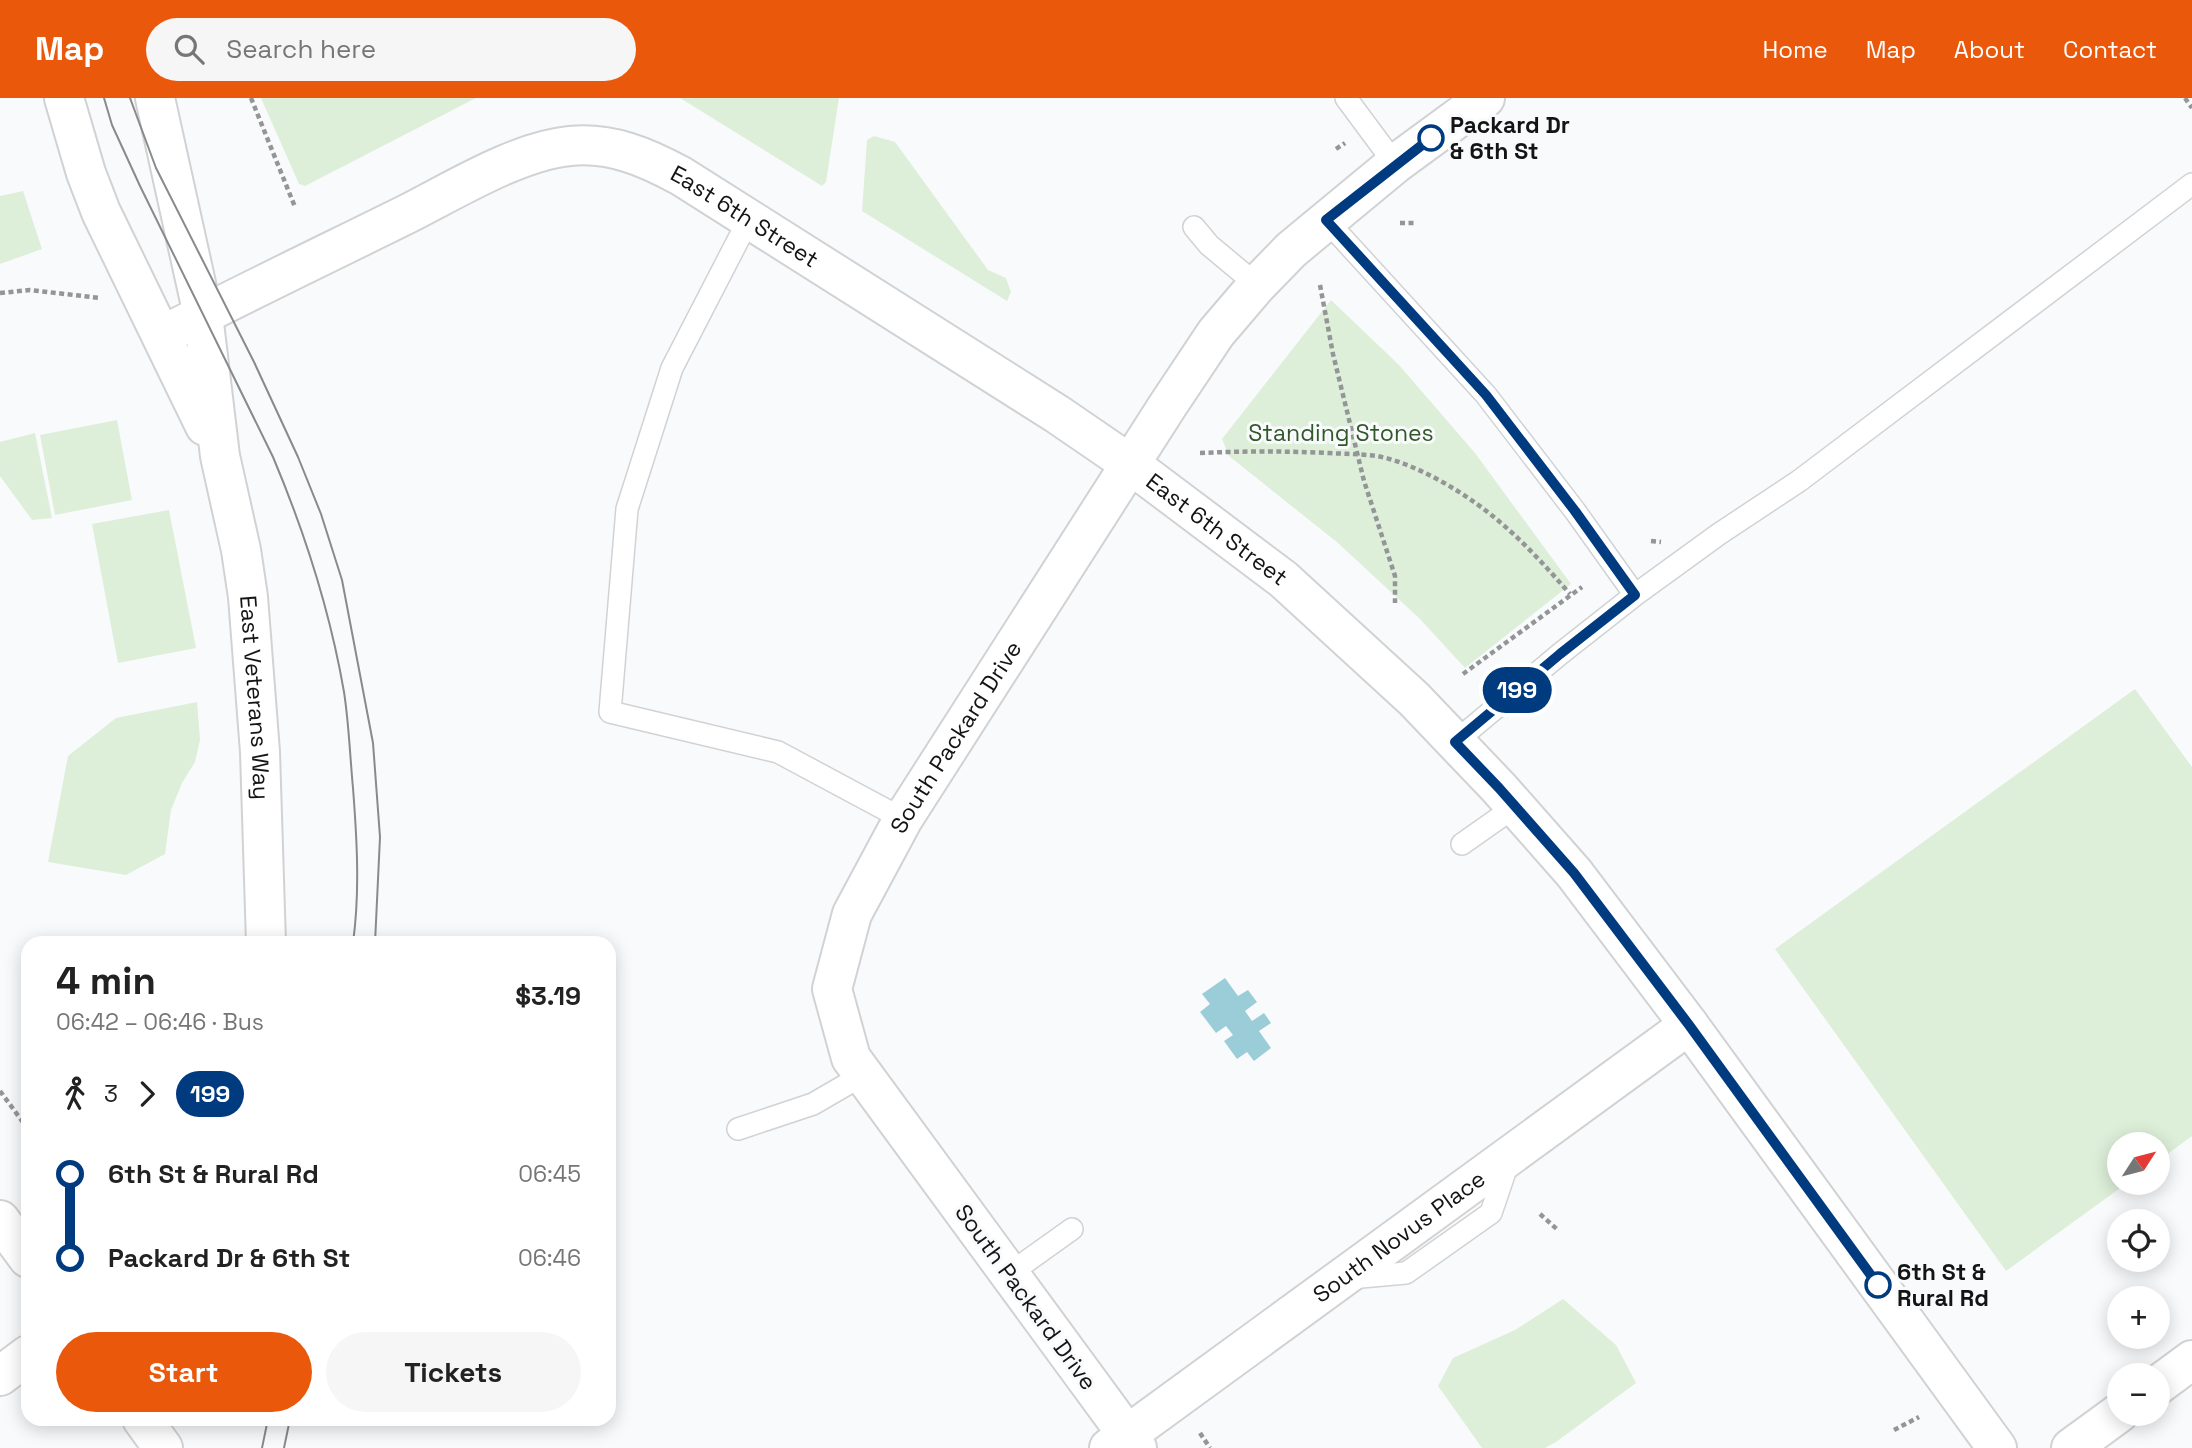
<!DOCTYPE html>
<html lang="en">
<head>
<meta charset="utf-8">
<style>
  body { margin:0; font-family:"Space Grotesk",sans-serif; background:#f6f6f6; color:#222; height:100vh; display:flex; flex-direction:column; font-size:26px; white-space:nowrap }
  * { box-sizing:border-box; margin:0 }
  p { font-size:23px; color:#767676 }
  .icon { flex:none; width:38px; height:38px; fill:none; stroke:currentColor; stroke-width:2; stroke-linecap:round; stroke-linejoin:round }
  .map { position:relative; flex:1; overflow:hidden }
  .details { position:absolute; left:21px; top:838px; width:595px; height:490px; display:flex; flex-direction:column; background:#fff; border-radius:21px; box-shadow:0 4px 18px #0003 }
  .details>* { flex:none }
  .badge { padding:0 14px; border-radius:23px; font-size:24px; line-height:46px }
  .needle { width:46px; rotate:54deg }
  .controls { position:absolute; left:2107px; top:1034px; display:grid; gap:14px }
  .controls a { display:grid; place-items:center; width:63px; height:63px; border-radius:50%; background:#fff; box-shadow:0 4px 18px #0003; font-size:35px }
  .map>.badge { position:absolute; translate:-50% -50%; box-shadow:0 0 0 4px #fff }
  .legs { display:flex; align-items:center; gap:10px; height:77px; padding:0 35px; font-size:23px }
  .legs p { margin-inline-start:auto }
  .headline { display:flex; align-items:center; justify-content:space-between; height:119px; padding:0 35px }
  h1 { font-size:38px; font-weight:700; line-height:52px }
  .primary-button { display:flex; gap:14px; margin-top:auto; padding:14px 35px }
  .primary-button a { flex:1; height:80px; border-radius:42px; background:#ea580c; color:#fff; font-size:28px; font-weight:700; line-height:80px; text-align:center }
  .primary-button a+a { background:#f6f6f6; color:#222 }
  ul { padding:0 35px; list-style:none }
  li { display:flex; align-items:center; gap:24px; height:84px; font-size:26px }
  li i { display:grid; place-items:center; width:10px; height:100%; margin:0 9px; background:currentColor }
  li i::after { content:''; width:18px; height:18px; margin:-9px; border:5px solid; border-radius:50%; background:#fff }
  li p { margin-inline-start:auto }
  li:first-child i { background:linear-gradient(#0000 50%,currentColor 0) }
  li:last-child i { background:linear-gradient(currentColor 50%,#0000 0) }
  header { display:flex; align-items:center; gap:42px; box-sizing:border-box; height:98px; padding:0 35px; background:#ea580c; color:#fff }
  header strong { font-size:33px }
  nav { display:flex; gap:38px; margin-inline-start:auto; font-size:24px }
  .search { width:490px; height:63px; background:#f6f6f6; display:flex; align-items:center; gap:18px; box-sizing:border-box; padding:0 24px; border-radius:38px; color:#767676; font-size:26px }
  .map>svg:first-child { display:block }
  .green { fill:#ddefd9 }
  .water { fill:#9bcdd9 }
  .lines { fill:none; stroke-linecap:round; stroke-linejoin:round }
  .lane-casing { stroke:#d1d2d4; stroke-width:24 }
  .street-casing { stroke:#d1d2d4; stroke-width:42 }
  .secondary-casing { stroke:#d1d2d4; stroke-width:42 }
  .primary-casing { stroke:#d1d2d4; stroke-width:42 }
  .path { stroke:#949596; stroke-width:4.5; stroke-dasharray:5 3.5; stroke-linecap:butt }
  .lane { stroke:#fff; stroke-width:21 }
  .street { stroke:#fff; stroke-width:38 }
  .secondary { stroke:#fff; stroke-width:38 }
  .primary { stroke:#fff; stroke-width:38 }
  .tram { stroke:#898a8b; stroke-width:2 }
  .line-1-casing { stroke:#fff; stroke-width:16 }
  .line-1 { stroke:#003b80; stroke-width:10 }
  .stop-1-dot { fill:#fff; stroke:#003b80; stroke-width:3.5 }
  .labels { text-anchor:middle; stroke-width:6; stroke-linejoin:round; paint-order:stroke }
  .stop-label { font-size:23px; font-weight:bold; fill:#131414; stroke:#f9fafc; text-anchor:start }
  .street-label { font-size:23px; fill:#131414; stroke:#f9fafc }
  .park-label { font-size:23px; fill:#32582a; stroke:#f9fafc }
</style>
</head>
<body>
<header>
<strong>Map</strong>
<div class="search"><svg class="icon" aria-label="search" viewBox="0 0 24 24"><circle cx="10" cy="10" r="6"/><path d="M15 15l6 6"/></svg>Search here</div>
<nav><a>Home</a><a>Map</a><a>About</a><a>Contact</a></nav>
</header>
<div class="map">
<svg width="2192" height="1350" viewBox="0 0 2192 1350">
  <rect width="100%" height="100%" fill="#f9fafc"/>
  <path class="green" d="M261 0H476L305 88 299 86Z
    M680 0H839L826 84 822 88Z
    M874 38 895 44 988 172 1006 180 1011 194 1007 203 862 113 867 42Z
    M23 93 42 151 0 166V98Z
    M1331 202 1399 267 1475 355 1571 486 1465 570 1420 521 1338 445 1229 358 1222 341Z
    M117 322 132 402 55 417 40 337Z
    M35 335 52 420 32 422 0 378V344Z
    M169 412 196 550 118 565 92 426Z
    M2135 591 2192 669V1038L2158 1063V1046H2119V1085H2127L2006 1173 1775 851Z
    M197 604 200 642 195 664 182 685 171 712 165 756 126 777 48 764 68 658 116 620Z
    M1563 1201 1616 1247 1636 1285 1556 1344 1545 1350H1482L1438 1288 1453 1260 1515 1232Z"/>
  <path class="water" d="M1225 880 1238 898 1248 892 1257 904 1245 913 1252 923 1264 915 1271 925 1259 933 1271 950 1254 963 1247 954 1237 961 1224 943 1233 937 1226 928 1216 935 1200 914 1210 906 1202 896Z"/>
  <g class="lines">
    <defs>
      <path id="lane" d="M1346 0 1395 66
        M750 119 672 270 627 411 610 614 778 654 903 721
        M1326 122 1486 297 1575 413 1635 497
        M1194 129 1209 147 1257 187
        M1455 644 1560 556 1635 497 1719 436 1799 383 2192 86
        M1462 746 1516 708
        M738 1031 813 1006 863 977
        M1009 1176 1072 1131
        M1350 1180 1406 1175 1491 1115 1509 1062"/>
      <g id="street">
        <path id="s1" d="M163 237C243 196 324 157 405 117 453 93 517 53 570 48 611 44 646 59 681 78L1057 316 1130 366 1283 481 1414 601 1499 690 1574 775 1689 927 1997 1350"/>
        <path id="s2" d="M1109 1350 1689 927"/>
        <path id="s3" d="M1137 1350 851 960 832 891 852 816 903 721 1168 307 1216 235 1257 187 1291 152 1395 66 1485 0"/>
      </g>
      <g id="secondary">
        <path d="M64 0 86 75 101 114 205 328"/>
        <path id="s4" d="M155 0 203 217 220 358 241 452 248 499 260 654 266 845"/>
        <path d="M0 1122 28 1160"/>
        <path d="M0 1278 28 1257"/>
        <path d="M142 1321 163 1350"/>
      </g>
      <path id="primary" d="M2158 1287 2192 1262
        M2071 1350 2119 1315"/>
    </defs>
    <use href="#lane" class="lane-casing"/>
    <use href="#street" class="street-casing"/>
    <use href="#secondary" class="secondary-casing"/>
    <use href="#primary" class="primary-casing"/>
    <path class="path" d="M251 0 295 109
      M2185 0 2192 10
      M1336 51 1345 45
      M1400 125H1417
      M1320 187 1333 256 1364 383 1395 478V505
      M0 195 30 192 100 200
      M1200 355C1243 353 1285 353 1329 355 1345 356 1361 356 1377 358 1398 362 1418 371 1437 381 1494 412 1528 448 1570 496
      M1651 443 1661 444
      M1463 576 1582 489
      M0 993 28 1031
      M1540 1116 1559 1133
      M1894 1332 1919 1319
      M1200 1335 1210 1350"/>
    <use href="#lane" class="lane"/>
    <use href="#street" class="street"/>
    <use href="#secondary" class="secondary"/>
    <use href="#primary" class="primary"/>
    <path class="tram" d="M104 0 112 27 140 88 273 359C305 435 330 513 344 594 349 626 350 659 353 690 357 742 360 794 353 845
      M130 0 156 70 254 264 298 359 321 416 342 482 373 645 380 739 375 845
      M262 1350 268 1321
      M284 1350 290 1321"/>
  </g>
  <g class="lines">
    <defs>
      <path id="line-1" d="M1431 40 1326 122 1486 297 1575 413 1635 497 1560 556 1455 644 1499 690 1574 775 1689 927 1878 1187"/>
    </defs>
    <use href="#line-1" class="line-1-casing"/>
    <use href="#line-1" class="line-1"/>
  </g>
  <g class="stop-1-dot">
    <circle cx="1431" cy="40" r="12"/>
    <circle cx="1878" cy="1187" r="12"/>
  </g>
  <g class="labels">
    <g class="stop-label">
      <text x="1450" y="35">Packard Dr<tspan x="1450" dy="26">&amp; 6th St</tspan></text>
      <text x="1897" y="1182">6th St &amp;<tspan x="1897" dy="26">Rural Rd</tspan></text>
    </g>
    <g class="street-label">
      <text dy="8" stroke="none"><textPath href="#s1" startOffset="642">East 6th Street</textPath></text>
      <text dy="8" stroke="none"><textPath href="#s1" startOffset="1209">East 6th Street</textPath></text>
      <text dy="8" stroke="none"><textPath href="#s4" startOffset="609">East Veterans Way</textPath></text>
      <text dy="8" stroke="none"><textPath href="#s3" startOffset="838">South Packard Drive</textPath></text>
      <text dy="8" stroke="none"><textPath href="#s2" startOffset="359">South Novus Place</textPath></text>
      <text transform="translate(1026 1199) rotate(54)" y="8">South Packard Drive</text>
    </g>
    <g class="park-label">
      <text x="1341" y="343">Standing Stones</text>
    </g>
  </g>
</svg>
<div class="controls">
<a><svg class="needle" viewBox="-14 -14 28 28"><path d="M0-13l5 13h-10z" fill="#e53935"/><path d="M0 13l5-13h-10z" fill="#767676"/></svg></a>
<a><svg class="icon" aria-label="locate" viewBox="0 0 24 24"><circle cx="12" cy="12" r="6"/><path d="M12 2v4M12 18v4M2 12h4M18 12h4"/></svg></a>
<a>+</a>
<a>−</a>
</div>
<b class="badge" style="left:1517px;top:592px;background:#003b80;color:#fff">199</b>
<section class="details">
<div class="headline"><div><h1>4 min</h1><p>06:42 – 06:46 · Bus</p></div><b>$3.19</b></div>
<div class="legs"><svg class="icon" aria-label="walk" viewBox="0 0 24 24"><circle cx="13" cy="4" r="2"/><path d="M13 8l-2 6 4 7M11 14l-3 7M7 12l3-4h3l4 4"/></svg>3<svg class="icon" aria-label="forward" viewBox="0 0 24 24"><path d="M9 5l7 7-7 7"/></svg><b class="badge" style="background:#003b80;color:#fff">199</b></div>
<ul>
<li><i style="color:#003b80"></i><b>6th St &amp; Rural Rd</b><p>06:45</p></li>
<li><i style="color:#003b80"></i><b>Packard Dr &amp; 6th St</b><p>06:46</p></li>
</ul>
<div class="primary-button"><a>Start</a><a>Tickets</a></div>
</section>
</div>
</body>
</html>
